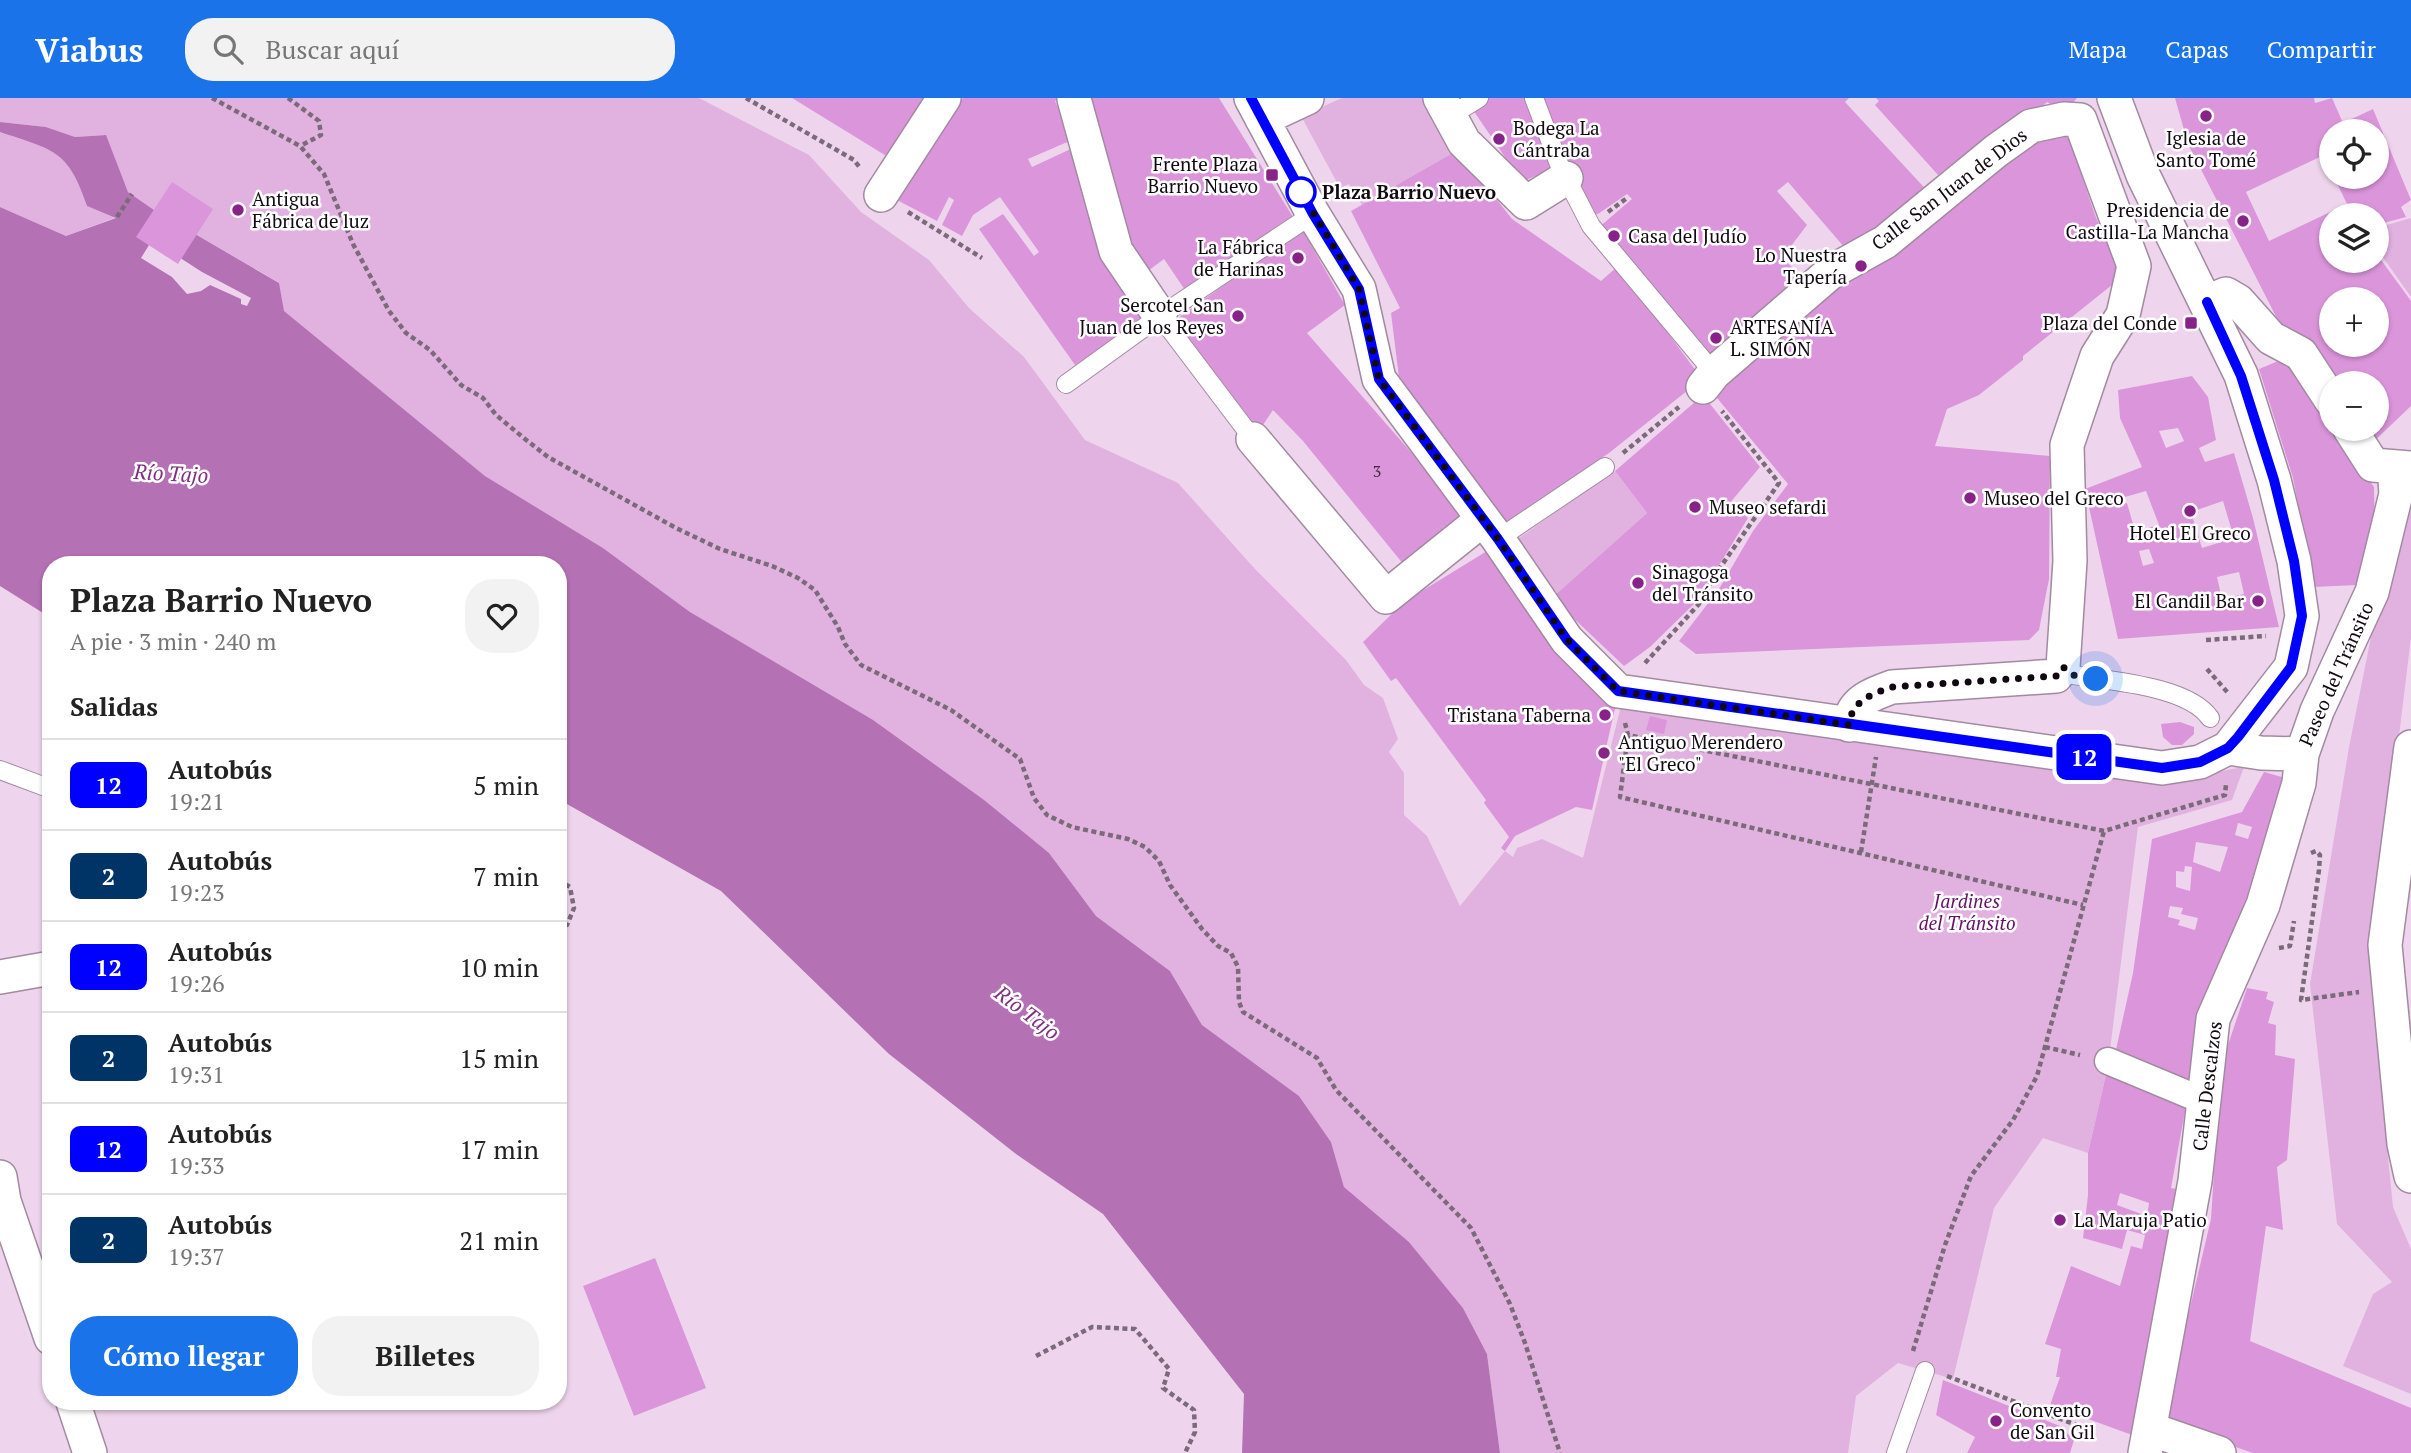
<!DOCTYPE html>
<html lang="es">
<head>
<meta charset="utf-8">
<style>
  body { margin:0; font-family:"PT Serif",serif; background:#f2f2f2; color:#222; height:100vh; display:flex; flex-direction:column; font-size:26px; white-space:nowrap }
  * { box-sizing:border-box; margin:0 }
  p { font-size:23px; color:#767676 }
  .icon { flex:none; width:38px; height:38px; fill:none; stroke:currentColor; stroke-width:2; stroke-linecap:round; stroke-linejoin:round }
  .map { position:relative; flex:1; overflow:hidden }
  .sheet { position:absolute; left:42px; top:458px; width:525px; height:854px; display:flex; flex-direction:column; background:#fff; border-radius:28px; box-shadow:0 2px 5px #0004 }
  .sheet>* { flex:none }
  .badge { padding:0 14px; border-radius:10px; font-size:24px; line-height:46px }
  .controls { position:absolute; left:2319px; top:21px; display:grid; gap:14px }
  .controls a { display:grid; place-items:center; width:70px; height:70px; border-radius:50%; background:#fff; box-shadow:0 2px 5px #0004; font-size:35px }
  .you { position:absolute; width:35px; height:35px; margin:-18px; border:5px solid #fff; border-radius:50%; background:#1a73e8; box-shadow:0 0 0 10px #1a73e833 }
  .map>.badge { position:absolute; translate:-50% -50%; box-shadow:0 0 0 4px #fff }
  h2 { padding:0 28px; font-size:26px; line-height:63px }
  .round { display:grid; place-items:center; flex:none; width:74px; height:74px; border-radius:28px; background:#f2f2f2 }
  .headline { display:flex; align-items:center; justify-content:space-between; height:119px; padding:0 28px }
  h1 { font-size:33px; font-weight:800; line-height:52px }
  .primary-button { display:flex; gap:14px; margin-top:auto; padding:14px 28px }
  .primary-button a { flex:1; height:80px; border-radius:28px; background:#1a73e8; color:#fff; font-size:28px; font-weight:800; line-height:80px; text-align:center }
  .primary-button a+a { background:#f2f2f2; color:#222 }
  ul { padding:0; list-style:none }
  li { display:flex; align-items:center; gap:21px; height:91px; padding:0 28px; border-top:2px solid #e0e0e0 }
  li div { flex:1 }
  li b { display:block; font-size:26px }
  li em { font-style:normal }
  li .badge { min-width:77px; font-weight:700; text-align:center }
  header { display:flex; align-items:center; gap:42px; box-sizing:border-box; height:98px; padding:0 35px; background:#1a73e8; color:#fff }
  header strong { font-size:33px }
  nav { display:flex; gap:38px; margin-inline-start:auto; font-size:24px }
  .search { width:490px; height:63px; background:#f2f2f2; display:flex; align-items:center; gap:18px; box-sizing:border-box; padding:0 24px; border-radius:28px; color:#767676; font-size:26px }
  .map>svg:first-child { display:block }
  .green { fill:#e1b2e0 }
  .water { fill:#b472b4; fill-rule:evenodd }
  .building { fill:#db96db; fill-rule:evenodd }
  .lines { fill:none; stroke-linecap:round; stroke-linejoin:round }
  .service-casing { stroke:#a28aa1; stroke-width:20 }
  .pedestrian-casing { stroke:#a28aa1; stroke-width:29 }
  .minor-casing { stroke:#a28aa1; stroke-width:36 }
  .path { stroke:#7b6b7a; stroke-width:4.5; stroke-dasharray:5 3.5; stroke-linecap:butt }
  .service { stroke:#fff; stroke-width:18 }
  .pedestrian { stroke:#fff; stroke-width:26 }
  .minor { stroke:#fff; stroke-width:33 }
  .line-casing { stroke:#fff; stroke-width:16 }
  .line { stroke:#00f; stroke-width:10 }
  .walk { stroke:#110911; stroke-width:7; stroke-dasharray:0 12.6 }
  .poi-dot { fill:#872289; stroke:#fff; stroke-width:2.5 }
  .stop-dot { fill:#fff; stroke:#00f; stroke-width:3.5 }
  .labels { text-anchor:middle; stroke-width:5; stroke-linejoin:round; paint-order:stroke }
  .number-label { font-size:16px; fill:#442c44 }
  .poi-label { font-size:19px; fill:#110911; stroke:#fff; text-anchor:start }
  .street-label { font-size:19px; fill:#110911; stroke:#fff }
  .stop-label { font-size:19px; font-weight:bold; fill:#110911; stroke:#fff; text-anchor:start }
  .park-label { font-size:19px; font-style:italic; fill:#641267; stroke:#fff }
  .water-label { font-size:21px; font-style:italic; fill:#7f2f81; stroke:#fff }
</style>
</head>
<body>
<header>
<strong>Viabus</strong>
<div class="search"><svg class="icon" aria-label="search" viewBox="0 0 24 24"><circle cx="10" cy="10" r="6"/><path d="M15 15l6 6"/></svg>Buscar aquí</div>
<nav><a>Mapa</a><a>Capas</a><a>Compartir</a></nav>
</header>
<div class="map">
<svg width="2411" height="1355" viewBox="0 0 2411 1355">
  <rect width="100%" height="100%" fill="#eed5ed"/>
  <path class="green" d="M0 0H699L809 57 861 114 929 162 969 210 1024 259 1085 342 1178 385 1255 471 1346 562 1364 587 1383 600 1398 641 1389 654 1404 675V717L1427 738 1460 808 1505 753 1513 759 1517 750 1542 741 1583 760 1621 608 2166 682 2244 669 2232 702 2138 729 2108 968 2088 1055 2043 1040 1994 1110 1953 1281 1898 1265 1856 1298 1848 1355H1500L1487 1256 1463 1210 1409 1144 1344 1089 1331 1044 1299 998 1202 927 1170 873 1096 818 1049 755 690 514 603 450 485 378 283 213 278 184 154 112 128 94 105 37 75 39 46 29 0 24Z
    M1342 0H1426L1458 52 1362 107 1349 86 1340 90 1301 18Z
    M0 34C53 52 68 51 87 108L117 119 66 138 0 109Z
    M2411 120V199L2377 151 2376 130Z
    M1615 373 1647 415 1557 495 1516 442Z
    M2411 405V539L2370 878 2393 1109 2411 1151V1296L2343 1268 2373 1196 2392 1184 2337 1126 2310 886 2349 649 2376 514Z"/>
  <path class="water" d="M0 24 46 29 75 39 106 37 128 94 154 112 279 185 284 213 485 378 603 450 690 514 873 622 984 702 1049 755 1096 818 1170 873 1202 927 1299 998 1331 1044 1344 1089 1409 1144 1463 1210 1487 1256 1500 1355H1242L1244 1296 1103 1116 1016 1056 889 956 721 793 558 701V467H51V520L0 488V109L66 138 116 120 87 108C68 51 53 52 0 34ZM140 134 202 174 251 200 247 208 241 206V201L210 187 201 193 187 196 172 179 141 160 149 147Z"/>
  <path class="building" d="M792 0H926L888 59Z
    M963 0H1062L1055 3 1072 42 1028 61 1032 69 1075 49 1149 219 1075 267 979 131 1003 116 1034 158 1039 154 1000 99 973 117 962 138 942 127 954 102 949 99 937 123 897 102 954 11Z
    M1092 0H1219L1293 119 1185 192 1164 161 1140 179 1094 28Z
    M1489 0H1527L1555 69 1522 84 1473 12Z
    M1539 0H1849L1845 4 1933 99 1851 157 1788 84 1777 93 1807 127 1782 160 1806 182 1716 263 1598 130 1632 101 1627 96 1598 116 1590 117Z
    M1876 0H2077L2065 14 2047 4 2021 28 1981 44 1938 77 1875 7 1879 3Z
    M2175 0H2314L2315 5 2332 0 2343 25 2373 11 2411 102 2401 109 2406 119 2376 127V117H2331V163H2376V155L2411 203V308L2369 348 2358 331H2376V285H2331L2288 242 2188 46ZM2331 33H2376V79H2334L2347 106 2269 143 2246 94 2324 57 2331 72ZM2331 201H2376V247H2331Z
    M2064 25 2095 117 2122 179 2023 258V262L1979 297 1947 311 1935 348 2050 358 2049 481 2039 532 2029 542 1696 556 1679 543 1719 491 1753 433 1788 386 1708 289 1992 60Z
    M1458 52 1512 121 1601 183 1618 168 1702 281 1609 355 1505 426 1402 304 1391 215 1400 210 1351 113Z
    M172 84 213 111 178 166 136 139Z
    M1302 131 1345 207 1307 235 1464 415 1404 467 1303 343 1273 312 1257 336 1174 223Z
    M2288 259 2331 324V331H2335L2374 389 2375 444 2357 487 2314 489 2293 380 2259 271Z
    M2192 278 2208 299 2216 342 2199 350 2205 364 2234 355 2253 420 2279 529 2118 541 2085 391 2142 369 2120 320 2118 292ZM2178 330 2184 343 2166 350 2159 333ZM2146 393 2159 427 2135 433 2127 405 2119 407 2118 401ZM2223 403 2234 440 2202 450 2191 414ZM2149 451 2154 465 2143 468 2139 453ZM2239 474 2244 496 2222 501 2217 479Z
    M1703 297 1760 369 1729 406 1748 420 1697 503 1650 549 1624 568 1567 514 1555 497 1647 415 1615 373Z
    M1487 453 1616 606 1592 712 1576 709 1515 738 1505 753 1501 750 1509 739 1484 705 1486 702 1396 580 1391 583 1363 544 1404 504Z
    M1650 618 1667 622 1664 636 1646 632Z
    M2180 624 2194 629V636L2182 647H2172L2163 639 2161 626Z
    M2264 674 2289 681 2190 988 2115 956 2133 875 2152 741 2242 714ZM2238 725 2252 729 2248 741 2235 737ZM2196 744 2228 749 2220 774 2193 764ZM2185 768 2192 769 2190 793 2176 789V773L2184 774ZM2170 808 2183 810 2181 816 2198 820 2195 832 2178 827 2180 822 2168 819Z
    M2247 890 2268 894 2266 901 2274 904 2268 925 2276 927 2275 957 2295 961 2287 1062 2277 1069 2283 1132 2266 1128 2250 1243 2411 1310V1355H2253L2163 1324 2211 1121 2219 997 2227 950Z
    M2108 968 2188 997 2171 1090 2176 1091 2132 1337 2050 1307 2060 1279H2056L2061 1251 2045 1246 2071 1168 2120 1188 2131 1148 2142 1151 2145 1137 2127 1132 2122 1151 2083 1140 2088 1097V1055ZM2120 1095 2149 1105 2147 1118 2117 1107Z
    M655 1160 706 1290 634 1318 583 1188Z
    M1943 1282 2060 1328 2074 1342 2070 1355H1967L1975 1339 1936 1317Z"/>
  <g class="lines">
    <defs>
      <path id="service" d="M1534 0 1559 66 1591 128 1714 275
        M1450 18 1479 0
        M1160 218 1253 341
        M1066 286 1160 218 1313 116
        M1498 441 1605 369
        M2063 569 2073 577C2110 583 2188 588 2210 620
        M0 672 51 691
        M1896 1355 1925 1273"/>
      <path id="pedestrian" d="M2108 963 2204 1003"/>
      <path id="minor" d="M1251 0 1313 116 1359 191 1379 281 1498 441 1567 542 1618 593 2162 670 2200 664 2228 650 2261 655 2302 656
        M1440 0 1464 44 1526 105 1566 80
        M2114 0 2143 77 2241 277 2274 382 2294 463 2302 518 2291 569 2228 650
        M1074 1 1116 153 1160 218
        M1262 21 1307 0
        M881 97 944 0
        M2207 204 2226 196 2238 203 2271 240 2301 256 2331 302
        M1703 289 1714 275 1831 174 1885 144 1996 53 2031 28 2064 21 2080 22
        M2350 331 2373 367 2411 370
        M1253 341 1386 499 1482 422
        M1849 627C1852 603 1872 596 1892 589L2056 578 2063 569 2070 463 2067 347 2097 258 2123 217 2134 168 2080 22
        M2411 649 2385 847 2404 1046 2411 1078
        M0 879 51 870
        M0 1079 4 1103 51 1240
        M73 1304 90 1355
        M2150 1331 2219 1355
        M2145 1355 2195 1083 2213 921 2263 807 2299 685 2302 656 2317 613 2372 494 2396 396 2394 369"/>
    </defs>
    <use href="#service" class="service-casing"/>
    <use href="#pedestrian" class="pedestrian-casing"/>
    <use href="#minor" class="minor-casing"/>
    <path class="path" d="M212 0 300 48 324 76 353 146 389 213 406 235 430 252 461 287 483 300 496 317 525 341 548 359 676 430 720 451 772 468 798 480 815 492 838 529 845 546 861 567 951 612 1020 661 1034 700 1047 717 1072 729 1128 741 1145 749 1159 763 1170 787 1202 831 1218 848 1231 855 1238 869 1239 904 1243 914 1317 960 1336 992 1471 1130 1510 1206 1525 1245 1560 1355
      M288 0 319 23 321 37 300 48
      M746 0 854 62 861 71
      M908 114 982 160
      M1608 114 1627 100
      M117 119 132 96
      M1623 355 1679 309
      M2206 542 2266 538
      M1645 565 1699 506 1717 474 1779 385 1722 313
      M2207 571 2229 596
      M1625 625 1628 637 2104 733 2225 697 2226 686
      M1628 637 1620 699 2083 807
      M1861 754 1876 659
      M2311 755 2316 753 2320 757 2319 772 2301 902 2359 894
      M558 782 570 789 574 810 567 827 558 828
      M2279 850 2290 848 2294 823
      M2045 949 2080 957
      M1913 1253 1945 1147 1971 1078 2013 1022 2037 978 2104 733
      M1036 1258 1092 1229 1135 1231 1169 1271 1163 1290 1194 1312 1195 1334 1185 1355
      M1947 1278 2079 1328"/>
    <use href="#service" class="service"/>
    <use href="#pedestrian" class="pedestrian"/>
    <use href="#minor" class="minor"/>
  </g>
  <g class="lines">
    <defs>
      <path id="line" d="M1251 0 1313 116 1359 191 1379 281 1498 441 1567 542 1618 593 2162 670 2200 664 2228 650 2238 639 2291 569 2302 518 2294 463 2274 382 2241 278 2207 204"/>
    </defs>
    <use href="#line" class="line-casing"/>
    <use href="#line" class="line"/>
    <path class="walk" d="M1301 94 1359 191 1379 281 1498 441 1567 542 1618 593 1849 627C1851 603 1872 596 1892 589L2056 578 2063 569 2073 577 2096 581"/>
  </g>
  <g class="poi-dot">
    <circle cx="2206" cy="18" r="7"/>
    <circle cx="1499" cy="41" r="7"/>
    <rect x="1265" y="70" width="14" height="14" rx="3.5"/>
    <circle cx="238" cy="112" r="7"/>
    <circle cx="2243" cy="123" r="7"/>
    <circle cx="1614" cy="138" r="7"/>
    <circle cx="1298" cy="160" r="7"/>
    <circle cx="1861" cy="168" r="7"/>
    <circle cx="1238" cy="218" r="7"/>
    <rect x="2184" y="218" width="14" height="14" rx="3.5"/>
    <circle cx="1716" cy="240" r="7"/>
    <circle cx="1970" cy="400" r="7"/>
    <circle cx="1695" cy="409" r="7"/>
    <circle cx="2190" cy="413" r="7"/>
    <circle cx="1638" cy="485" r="7"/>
    <circle cx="2258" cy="503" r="7"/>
    <circle cx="1605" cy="617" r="7"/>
    <circle cx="1604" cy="655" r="7"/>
    <circle cx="2060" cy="1122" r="7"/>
    <circle cx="1996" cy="1323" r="7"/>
  </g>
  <circle class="stop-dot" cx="1301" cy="94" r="14"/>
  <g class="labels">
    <g class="number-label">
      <text x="1377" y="379">3</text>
    </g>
    <g class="poi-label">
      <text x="1513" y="37">Bodega La<tspan x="1513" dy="22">Cántraba</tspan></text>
      <text x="2206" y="47" text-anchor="middle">Iglesia de<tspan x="2206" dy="22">Santo Tomé</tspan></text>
      <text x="1258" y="73" text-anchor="end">Frente Plaza<tspan x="1258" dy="22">Barrio Nuevo</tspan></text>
      <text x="252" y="108">Antigua<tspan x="252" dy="22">Fábrica de luz</tspan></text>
      <text x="2229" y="119" text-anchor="end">Presidencia de<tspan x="2229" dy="22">Castilla-La Mancha</tspan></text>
      <text x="1628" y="145">Casa del Judío</text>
      <text x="1284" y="156" text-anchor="end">La Fábrica<tspan x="1284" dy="22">de Harinas</tspan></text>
      <text x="1847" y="164" text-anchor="end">Lo Nuestra<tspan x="1847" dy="22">Tapería</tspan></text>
      <text x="1224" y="214" text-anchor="end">Sercotel San<tspan x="1224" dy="22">Juan de los Reyes</tspan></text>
      <text x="2177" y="232" text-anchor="end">Plaza del Conde</text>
      <text x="1730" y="236">ARTESANÍA<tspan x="1730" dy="22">L. SIMÓN</tspan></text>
      <text x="1984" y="407">Museo del Greco</text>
      <text x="1709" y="416">Museo sefardi</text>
      <text x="2190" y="442" text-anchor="middle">Hotel El Greco</text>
      <text x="1652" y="481">Sinagoga<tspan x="1652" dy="22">del Tránsito</tspan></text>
      <text x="2244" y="510" text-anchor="end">El Candil Bar</text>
      <text x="1591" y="624" text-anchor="end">Tristana Taberna</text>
      <text x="1618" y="651">Antiguo Merendero<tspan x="1618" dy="22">"El Greco"</tspan></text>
      <text x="2074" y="1129">La Maruja Patio</text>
      <text x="2010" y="1319">Convento<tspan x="2010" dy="22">de San Gil</tspan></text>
    </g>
    <g class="street-label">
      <text transform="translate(1949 91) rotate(-37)" y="7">Calle San Juan de Dios</text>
      <text transform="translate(2336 576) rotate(-66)" y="7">Paseo del Tránsito</text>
      <text transform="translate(2207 988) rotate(-83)" y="7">Calle Descalzos</text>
    </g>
    <g class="stop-label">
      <text x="1322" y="101">Plaza Barrio Nuevo</text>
    </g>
    <g class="park-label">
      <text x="1967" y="810">Jardines<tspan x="1967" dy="22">del Tránsito</tspan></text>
    </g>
    <g class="water-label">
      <text transform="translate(171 376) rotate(3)" y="7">Río Tajo</text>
      <text transform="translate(1027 915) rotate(37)" y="7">Río Tajo</text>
    </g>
  </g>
</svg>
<div class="controls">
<a><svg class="icon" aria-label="locate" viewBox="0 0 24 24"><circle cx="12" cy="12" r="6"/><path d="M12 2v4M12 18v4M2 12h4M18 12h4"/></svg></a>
<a><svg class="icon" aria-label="layers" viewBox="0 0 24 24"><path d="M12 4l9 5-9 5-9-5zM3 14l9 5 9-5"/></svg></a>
<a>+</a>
<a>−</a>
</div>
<div class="you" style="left:2096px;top:581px"></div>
<b class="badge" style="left:2084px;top:659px;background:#00f;color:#fff">12</b>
<section class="sheet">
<div class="headline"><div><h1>Plaza Barrio Nuevo</h1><p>A pie · 3 min · 240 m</p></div><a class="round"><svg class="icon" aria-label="heart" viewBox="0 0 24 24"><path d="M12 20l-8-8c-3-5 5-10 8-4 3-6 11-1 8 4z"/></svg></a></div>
<h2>Salidas</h2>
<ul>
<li><span class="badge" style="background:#00f;color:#fff">12</span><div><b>Autobús</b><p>19:21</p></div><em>5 min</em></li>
<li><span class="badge" style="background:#003466;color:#fff">2</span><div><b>Autobús</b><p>19:23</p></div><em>7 min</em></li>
<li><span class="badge" style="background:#00f;color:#fff">12</span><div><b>Autobús</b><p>19:26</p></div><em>10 min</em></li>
<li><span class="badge" style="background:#003466;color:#fff">2</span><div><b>Autobús</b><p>19:31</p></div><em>15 min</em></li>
<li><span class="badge" style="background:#00f;color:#fff">12</span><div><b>Autobús</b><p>19:33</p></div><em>17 min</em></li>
<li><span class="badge" style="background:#003466;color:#fff">2</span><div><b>Autobús</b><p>19:37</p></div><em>21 min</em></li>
</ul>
<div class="primary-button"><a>Cómo llegar</a><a>Billetes</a></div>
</section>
</div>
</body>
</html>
